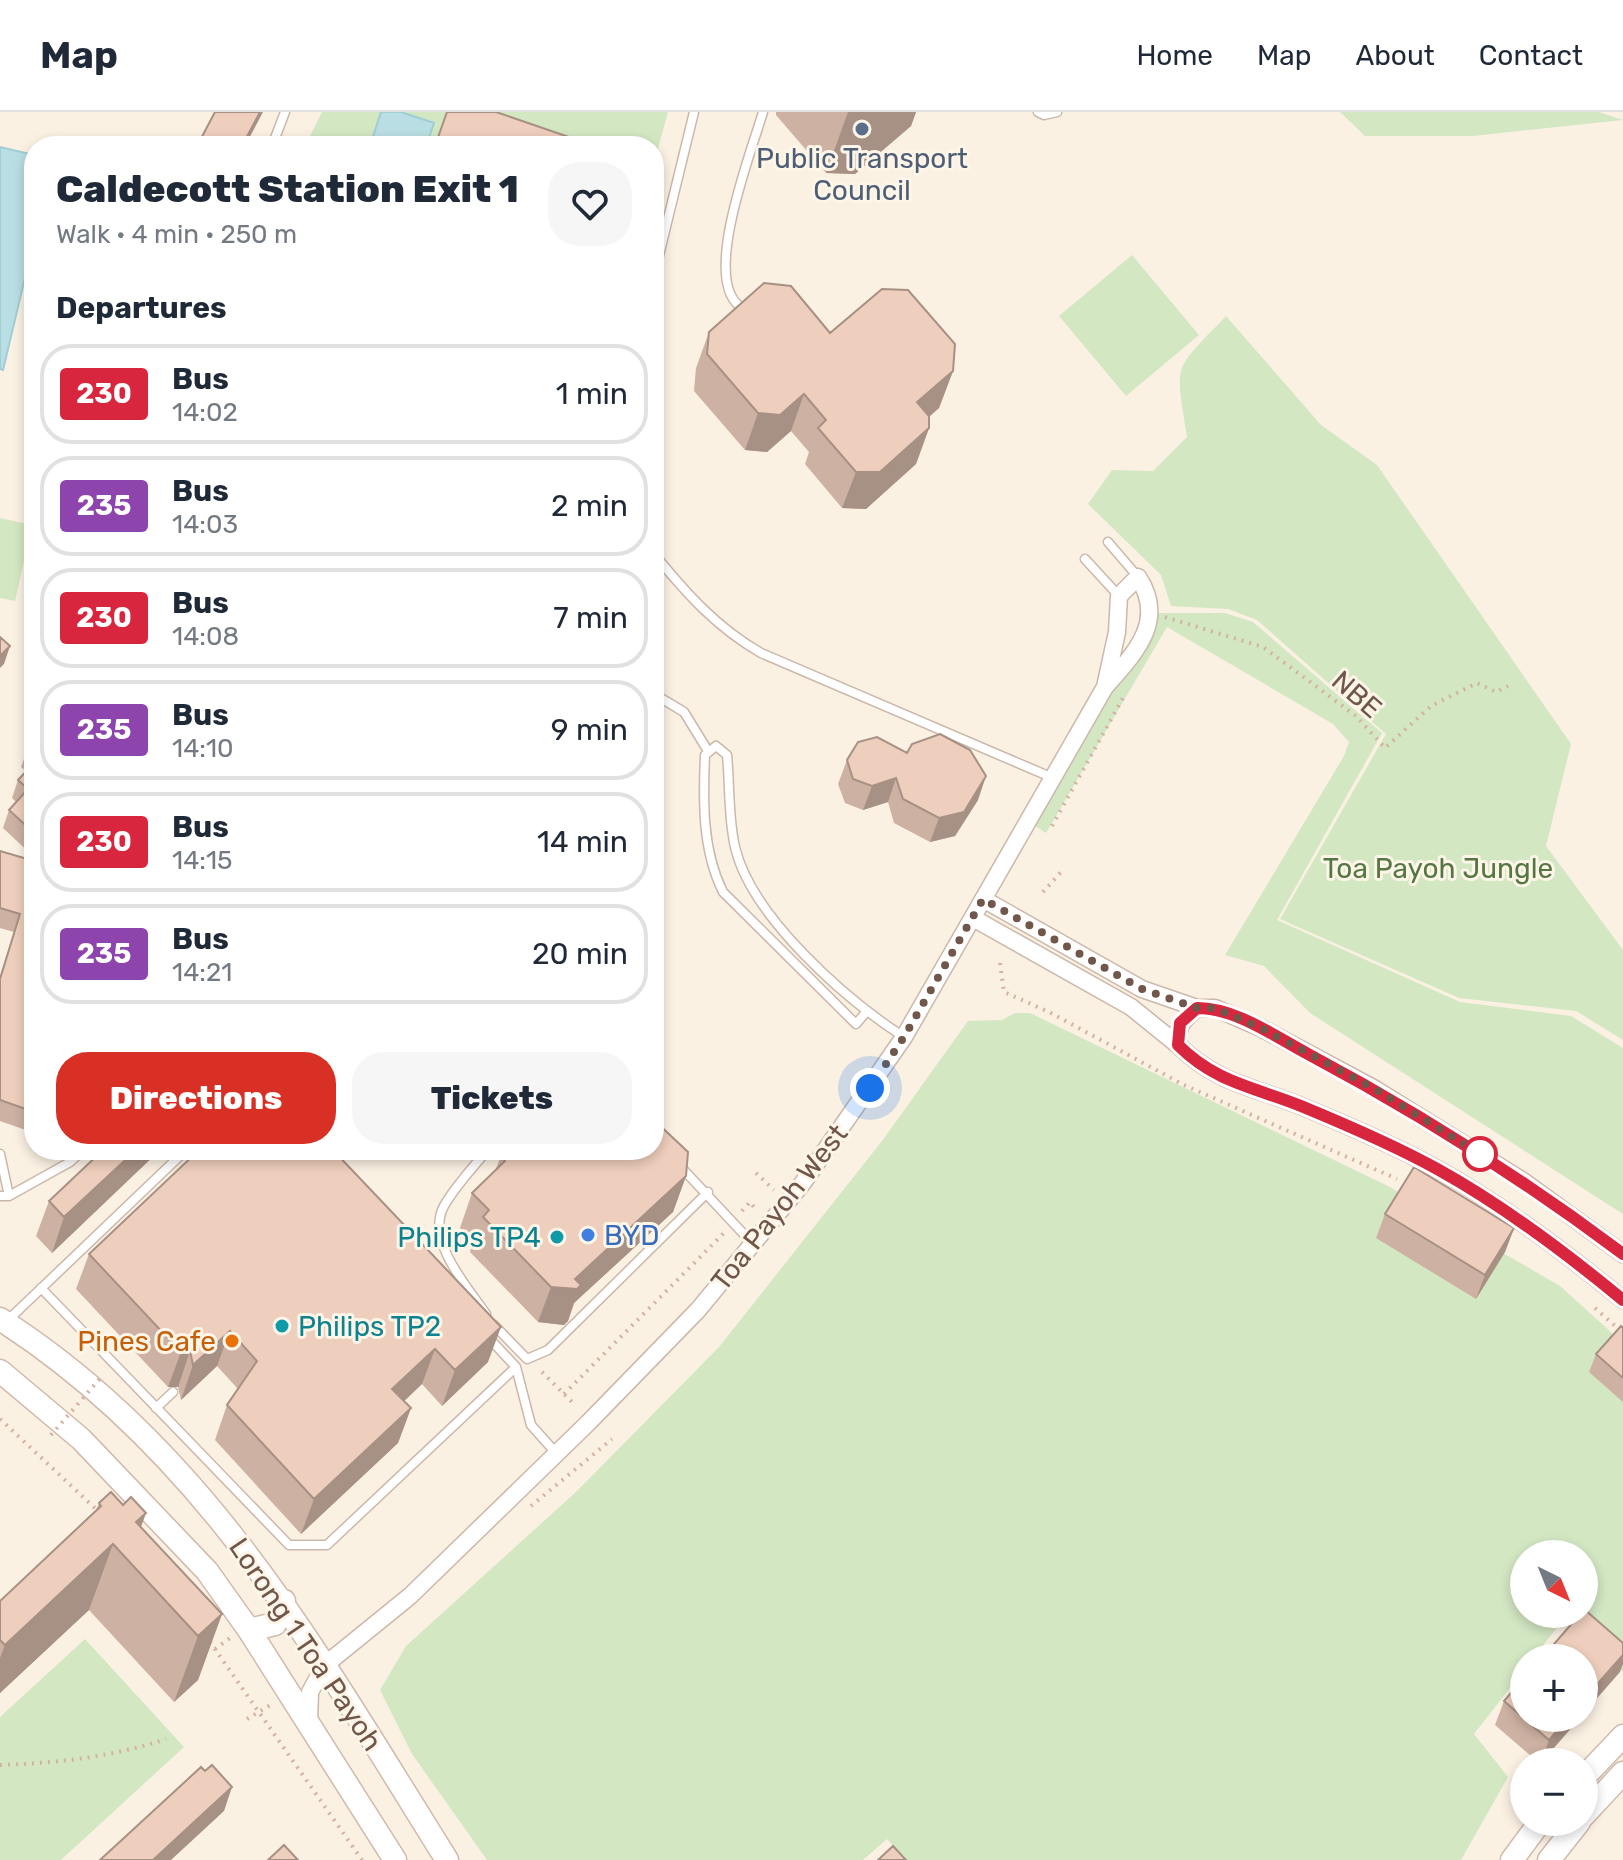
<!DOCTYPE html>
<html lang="en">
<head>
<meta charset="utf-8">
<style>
  body { margin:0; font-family:Rubik,sans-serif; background:#f6f6f7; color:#1f2937; height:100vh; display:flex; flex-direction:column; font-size:30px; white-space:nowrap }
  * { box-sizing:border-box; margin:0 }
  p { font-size:26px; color:#747a83 }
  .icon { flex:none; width:44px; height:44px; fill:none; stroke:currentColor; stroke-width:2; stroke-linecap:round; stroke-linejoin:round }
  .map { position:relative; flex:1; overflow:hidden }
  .sheet { position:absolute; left:24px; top:24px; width:640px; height:1024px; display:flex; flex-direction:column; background:#fff; border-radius:32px; box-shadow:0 4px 12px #0003 }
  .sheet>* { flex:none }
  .badge { padding:0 16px; border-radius:6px; font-size:28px; line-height:52px }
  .needle { width:52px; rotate:137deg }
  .tools { position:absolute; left:1510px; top:1428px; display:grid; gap:16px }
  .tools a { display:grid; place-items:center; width:88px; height:88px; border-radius:50%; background:#fff; box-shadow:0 4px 12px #0003; font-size:40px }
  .you { position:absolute; width:40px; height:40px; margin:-20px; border:6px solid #fff; border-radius:50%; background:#1a73e8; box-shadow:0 0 0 12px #1a73e833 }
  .map>.badge { position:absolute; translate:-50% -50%; box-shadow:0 0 0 4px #fff }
  h2 { padding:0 32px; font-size:30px; line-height:72px }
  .round { display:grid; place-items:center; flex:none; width:84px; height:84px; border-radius:32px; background:#f6f6f7 }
  .headline { display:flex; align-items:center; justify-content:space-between; height:136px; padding:0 32px }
  h1 { font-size:38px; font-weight:800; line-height:60px }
  .action { display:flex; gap:16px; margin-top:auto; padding:16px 32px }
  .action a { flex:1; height:92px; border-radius:32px; background:#d93025; color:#fff; font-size:32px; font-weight:800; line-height:92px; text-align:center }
  .action a+a { background:#f6f6f7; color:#1f2937 }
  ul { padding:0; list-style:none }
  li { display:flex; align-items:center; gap:24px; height:100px; margin:0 16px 12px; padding:0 16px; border:4px solid #e0e1e3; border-radius:32px }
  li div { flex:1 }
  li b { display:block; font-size:30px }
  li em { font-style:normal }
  li .badge { min-width:88px; font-weight:700; text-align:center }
  header { display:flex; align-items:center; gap:48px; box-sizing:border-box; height:112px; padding:0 40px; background:#fff; border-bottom:2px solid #e0e1e3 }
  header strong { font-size:38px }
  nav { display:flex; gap:44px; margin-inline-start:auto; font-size:28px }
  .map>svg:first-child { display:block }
  .green { fill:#d3e7c3; fill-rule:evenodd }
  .water { fill:#b9dee3; stroke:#a0ced4; stroke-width:2 }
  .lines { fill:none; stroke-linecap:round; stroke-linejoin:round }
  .lane-casing { stroke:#cbb8aa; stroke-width:11 }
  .street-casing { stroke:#cbb8aa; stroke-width:19 }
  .secondary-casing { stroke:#d0baab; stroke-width:25 }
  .path { stroke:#d3b2a0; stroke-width:4; stroke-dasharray:2 6; stroke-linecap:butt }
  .lane { stroke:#fff; stroke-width:8 }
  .street { stroke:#fff; stroke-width:16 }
  .secondary { stroke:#fff; stroke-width:22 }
  .path-bridge { stroke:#d3b2a0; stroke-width:4; stroke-dasharray:2 6; stroke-linecap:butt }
  .wall { fill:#cdb1a2 }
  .shaded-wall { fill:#a79084 }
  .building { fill:#eecebc; stroke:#a79084; stroke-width:2 }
  .line-casing { stroke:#fff; stroke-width:18 }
  .line { stroke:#d7263d; stroke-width:12 }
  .walk { stroke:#71574b; stroke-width:8; stroke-dasharray:0 14.4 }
  .service-dot { fill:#5c6f8a; stroke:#fef5e9; stroke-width:3 }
  .stop-dot { fill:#fff; stroke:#d7263d; stroke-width:4 }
  .shop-dot { fill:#3f7fe0; stroke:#fef5e9; stroke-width:3 }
  .culture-dot { fill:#0f9aa8; stroke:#fef5e9; stroke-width:3 }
  .food-dot { fill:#e8710a; stroke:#fef5e9; stroke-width:3 }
  .labels { text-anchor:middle; stroke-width:6; stroke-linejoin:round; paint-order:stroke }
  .service-label { font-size:28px; fill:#4e5e75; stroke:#fef5e9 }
  .street-label { font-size:28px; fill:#71574b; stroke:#fef5e9 }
  .park-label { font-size:28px; fill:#547743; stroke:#fef5e9 }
  .shop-label { font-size:28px; fill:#366cbe; stroke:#fef5e9; text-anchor:start }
  .culture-label { font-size:28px; fill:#0d838f; stroke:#fef5e9; text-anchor:end }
  .food-label { font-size:28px; fill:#c56008; stroke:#fef5e9; text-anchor:end }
</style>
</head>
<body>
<header>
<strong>Map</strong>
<nav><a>Home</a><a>Map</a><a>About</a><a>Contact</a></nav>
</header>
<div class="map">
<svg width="1623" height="1748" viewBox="0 0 1623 1748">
  <rect width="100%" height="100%" fill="#fbf1e3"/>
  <path class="green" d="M322 0H668L654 51V34H305Z
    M1340 0H1599L1623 8 1473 24H1365Z
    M1132 143 1199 223 1126 284 1059 204Z
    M1226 204 1321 313 1377 353 1571 632 1546 734 1623 838V928L1576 899 1459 886 1280 807 1386 622 1257 508 1228 497 1171 494 1161 463 1088 392 1112 358 1153 359 1187 325C1175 248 1172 261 1226 204Z
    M0 406 32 413 15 489 0 486Z
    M1156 501H1225L1253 510 1382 621 1277 808 1460 890 1571 904 1623 936V1102L1310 901 1264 854 1225 843 1344 644 1349 630 1333 612 1167 515 1046 721 1032 712Z
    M1015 901H1030L1388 1074 1560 1174 1623 1231V1560L1567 1503 1533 1546H1524V1558L1474 1622 1508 1665 1461 1748H906L887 1727 863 1748H487L412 1642 380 1578 406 1534 577 1379 719 1235 882 1029 968 909 1002 908ZM1524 1442H1584V1502H1524Z
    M85 1527 184 1635 61 1748H0V1605Z"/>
  <path class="water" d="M381 0H401L434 11 426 34H370Z
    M0 35 34 43V128L3 258 0 257Z"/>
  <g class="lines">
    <defs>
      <path id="lane" d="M1038 0 1044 3 1057 0
        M272 34 285 0
        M654 164 694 0
        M745 197C697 177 752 38 763 0
        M1108 430 1138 465
        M654 442C687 482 716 515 761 541L1053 666
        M1085 447 1119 484
        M654 582 684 600 708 639
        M867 899 856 912 723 780C702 738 703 689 705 643L716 634 727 643C730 673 728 705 735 735 751 804 845 887 904 925
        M0 1042 9 1084
        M680 1054 753 1132
        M0 1084H9L70 1050 83 1038
        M41 1176 289 1433H327L516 1255
        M486 1202C468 1176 425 1128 444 1094 455 1074 473 1056 487 1038
        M6 1210 186 1038
        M494 1213 527 1247 548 1238 708 1080
        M488 1225 516 1255 531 1313 556 1341
        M156 1296 173 1280"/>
      <path id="street" d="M983 787 1142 877 1197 896H1215L1261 916 1375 977 1523 1069 1623 1142
        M973 806 1131 895 1178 933
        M1197 896C1183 908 1176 915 1178 933 1216 971 1254 975 1301 994 1347 1013 1396 1034 1439 1058 1504 1094 1566 1141 1623 1188
        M309 1610 310 1580 325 1553 410 1484 588 1311 698 1198 802 1072 904 925 1105 575C1135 541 1167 509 1138 465L1119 484 1117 520 1105 575"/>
      <path id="secondary" d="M0 1207C207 1339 320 1546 447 1748
        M0 1259 81 1327 207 1459 249 1518 395 1748
        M249 1518 275 1512 284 1489
        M1584 1665 1623 1624
        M1584 1703 1623 1661
        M1512 1748 1540 1710
        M1549 1748 1579 1710"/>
    </defs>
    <use href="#lane" class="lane-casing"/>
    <use href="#street" class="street-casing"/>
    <use href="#secondary" class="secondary-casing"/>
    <path class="path" d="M1165 505 1263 535 1356 604 1385 636 1431 594 1477 571 1496 580 1508 574
      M1052 714 1124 584
      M1043 780 1061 760
      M1000 851 1004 880 1049 900 1184 973 1397 1067
      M756 1061 774 1078
      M742 1099 750 1090 757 1099
      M1595 1196 1623 1221
      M542 1260 575 1293
      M564 1282 724 1121
      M0 1307 98 1399
      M531 1394 612 1327
      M210 1530 362 1748
      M215 1537 230 1526
      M247 1607 272 1592
      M0 1653C57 1651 112 1645 166 1627"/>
    <use href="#lane" class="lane"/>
    <use href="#street" class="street"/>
    <use href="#secondary" class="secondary"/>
    <path class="path-bridge" d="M51 1323 103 1263"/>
  </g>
  <path class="wall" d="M776 0H916L911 14 855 62 826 61 776 3Z
    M709 220 830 221 953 259 939 296 929 305V316L916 352 866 397 842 396 805 352 809 340 791 319 767 340 745 338 694 279 696 256Z
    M34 612V625L30 622Z
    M34 630V745L3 716 9 698 16 690 12 686 18 668 26 659 21 655 28 636Z
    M847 648 978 688 955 724 930 730 894 711 888 690 863 698 845 691 838 672Z
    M0 739 34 749V1021L0 1009V864L14 820 0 816Z
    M103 1038H160L52 1141 36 1124 49 1089Z
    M501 1044 686 1064 673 1100 574 1191 568 1209 564 1213 538 1210 470 1140 473 1130 460 1116 472 1081 495 1059Z
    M1385 1102 1514 1116 1505 1140 1476 1187 1376 1126Z
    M89 1142 488 1250 442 1294 422 1272 404 1289 411 1296 398 1331 301 1422 215 1328 227 1293 238 1277 217 1254 181 1288 178 1275H168L76 1177Z
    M1623 1216V1290L1589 1260 1596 1242Z
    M99 1391 123 1393 146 1401 141 1415 222 1502 198 1568 174 1590 89 1498 0 1581V1489L96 1398Z
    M1504 1589 1580 1606 1542 1650H1538L1495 1613Z"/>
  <path class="shaded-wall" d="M260 0H263L245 34H242Z
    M848 0H916L911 14 855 62 826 61Z
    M953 259 939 296 904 326 917 290Z
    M804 282 791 319 767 340 745 338 758 301Z
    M929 316 916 352 866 397 842 396 856 360Z
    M10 534 4 552 0 556V544Z
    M986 664 978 688 955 724 930 730 939 706Z
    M896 666 888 690 863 698 872 674Z
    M136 1038H160L52 1141 64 1105Z
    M686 1064 673 1100 574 1191 568 1209 564 1213 538 1210 551 1175 575 1167Z
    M1514 1116 1505 1140 1476 1187 1485 1163Z
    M501 1215 488 1250 442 1294 455 1258Z
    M230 1219 217 1254 181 1288 193 1253Z
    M435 1237 422 1272 380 1312 392 1277Z
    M190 1239 178 1275H168L181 1240Z
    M411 1296 398 1331 301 1422 314 1387Z
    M146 1401 128 1449 136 1410Z
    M113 1432 89 1498 0 1581V1546L5 1533Z
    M222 1502 198 1568 174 1590 198 1524Z
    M1623 1543V1552L1620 1560 1584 1601V1587Z
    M1568 1606H1580L1541 1650 1549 1628Z
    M232 1675 224 1699 171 1748H153Z"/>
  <path class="building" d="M215 0H260L242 34H197Z
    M447 0H496L595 34H435Z
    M764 171 791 174 830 221 882 177 908 178 955 232 953 259 917 290 929 304V316L880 360H856L818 316 826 308 804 282 780 303 758 301 707 242 709 220Z
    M0 525 10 534 0 544Z
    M940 622 970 638 986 664 964 700 939 706 903 687 896 666 872 674 853 667 847 648 858 630 877 625 907 641 912 632Z
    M34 630V642L28 636Z
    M34 651V721L9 698 28 677 18 668Z
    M0 739 34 749V1000L0 988V867L20 802 0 796Z
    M654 1008 688 1040 686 1064 575 1167 581 1173 577 1177 551 1175 483 1105 489 1098 472 1081 505 1049 501 1044 507 1038H654Z
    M103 1038H136L64 1105 49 1089Z
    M199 1038H333L501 1215 455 1258 435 1237 392 1277 411 1296 314 1387 227 1293 257 1249 230 1219 193 1253 190 1239 181 1240 89 1142Z
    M1414 1055 1514 1116 1485 1163 1385 1102Z
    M1621 1214 1623 1216V1266L1596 1242Z
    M111 1380 123 1393 131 1385 146 1401 136 1410 222 1502 198 1524 113 1432 5 1533 0 1528V1489L101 1394 99 1391Z
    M1584 1497 1623 1531V1543L1584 1587V1546H1542L1580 1502H1584Z
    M1524 1566V1606H1568L1549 1628 1504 1589Z
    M212 1653 232 1675 153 1748H100L201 1655 205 1659Z
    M284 1733 298 1748H268Z
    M893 1734 906 1748H878Z"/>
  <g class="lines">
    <defs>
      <path id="line" d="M1623 1142C1523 1067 1419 1001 1308 942 1274 924 1236 896 1197 896L1180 911 1178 933C1216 971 1254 975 1301 994 1347 1013 1396 1034 1439 1058 1504 1094 1566 1141 1623 1188"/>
    </defs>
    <use href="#line" class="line-casing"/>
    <use href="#line" class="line"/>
    <path class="walk" d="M870 976 904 925 983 787 1142 877 1197 896H1215L1261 916 1375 977 1483 1044 1480 1042"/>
  </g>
  <circle class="service-dot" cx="862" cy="17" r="8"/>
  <circle class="stop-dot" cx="1480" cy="1042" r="16"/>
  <circle class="shop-dot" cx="588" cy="1123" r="8"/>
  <g class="culture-dot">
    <circle cx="557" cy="1125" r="8"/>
    <circle cx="282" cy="1214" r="8"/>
  </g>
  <circle class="food-dot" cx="232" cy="1229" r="8"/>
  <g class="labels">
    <g class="service-label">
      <text x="862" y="56">Public Transport<tspan x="862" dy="32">Council</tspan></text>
    </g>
    <g class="street-label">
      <text transform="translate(1357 582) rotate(41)" y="10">NBE</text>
      <text transform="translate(779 1095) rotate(-52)" y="10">Toa Payoh West</text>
      <text transform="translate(306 1532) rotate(56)" y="10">Lorong 1 Toa Payoh</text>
    </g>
    <g class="park-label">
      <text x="1438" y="766">Toa Payoh Jungle</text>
    </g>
    <g class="shop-label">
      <text x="604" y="1133">BYD</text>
    </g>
    <g class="culture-label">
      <text x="541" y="1135">Philips TP4</text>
      <text x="298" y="1224" text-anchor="start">Philips TP2</text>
    </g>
    <g class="food-label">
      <text x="216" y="1239">Pines Cafe</text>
    </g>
  </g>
</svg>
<div class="tools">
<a><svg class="needle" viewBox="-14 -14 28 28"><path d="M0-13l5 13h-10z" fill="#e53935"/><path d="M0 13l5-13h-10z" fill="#747a83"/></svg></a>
<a>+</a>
<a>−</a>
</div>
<div class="you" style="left:870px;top:976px"></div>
<section class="sheet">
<div class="headline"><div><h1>Caldecott Station Exit 1</h1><p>Walk · 4 min · 250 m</p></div><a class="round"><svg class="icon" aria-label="heart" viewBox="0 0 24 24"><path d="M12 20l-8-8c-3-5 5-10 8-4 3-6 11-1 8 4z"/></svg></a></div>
<h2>Departures</h2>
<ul>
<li><span class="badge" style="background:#d7263d;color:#fff">230</span><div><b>Bus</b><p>14:02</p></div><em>1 min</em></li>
<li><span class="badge" style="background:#8e44ad;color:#fff">235</span><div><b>Bus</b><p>14:03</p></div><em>2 min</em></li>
<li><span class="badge" style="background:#d7263d;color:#fff">230</span><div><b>Bus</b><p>14:08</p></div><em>7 min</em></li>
<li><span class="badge" style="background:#8e44ad;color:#fff">235</span><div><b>Bus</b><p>14:10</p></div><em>9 min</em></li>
<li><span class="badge" style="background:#d7263d;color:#fff">230</span><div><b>Bus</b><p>14:15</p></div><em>14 min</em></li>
<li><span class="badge" style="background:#8e44ad;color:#fff">235</span><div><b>Bus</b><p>14:21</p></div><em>20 min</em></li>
</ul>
<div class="action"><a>Directions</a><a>Tickets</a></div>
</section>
</div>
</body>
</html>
